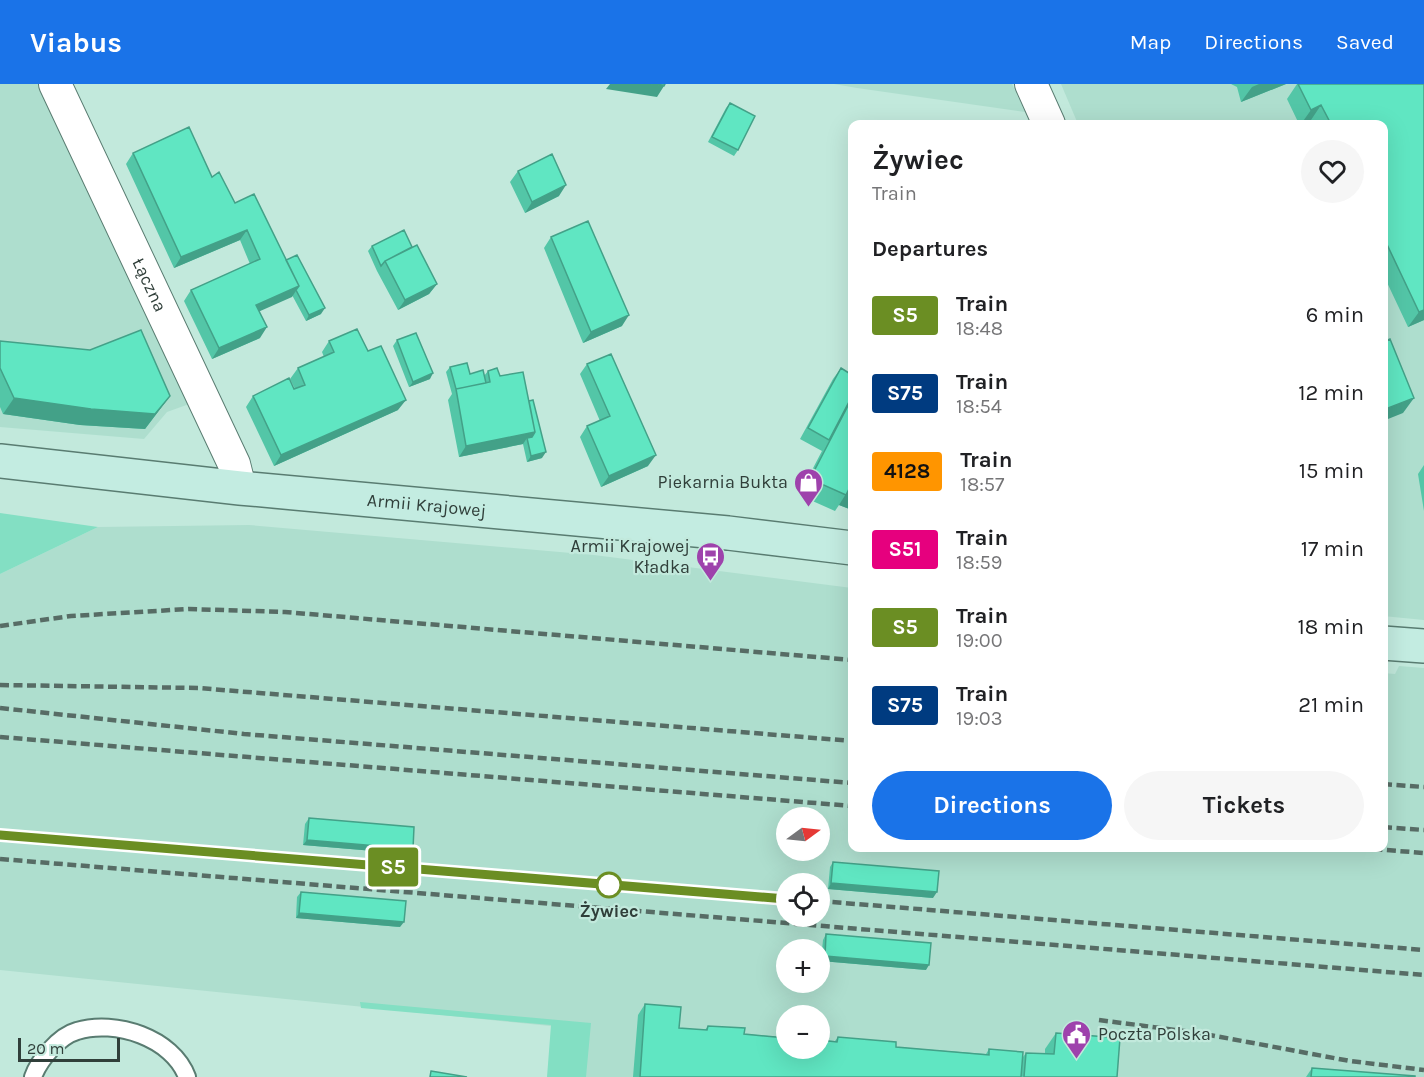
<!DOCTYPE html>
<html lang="en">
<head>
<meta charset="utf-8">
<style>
  body { margin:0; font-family:Karla,sans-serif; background:#f6f6f6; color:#202124; height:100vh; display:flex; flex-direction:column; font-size:22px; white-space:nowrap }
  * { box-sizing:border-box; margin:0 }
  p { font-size:20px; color:#757577 }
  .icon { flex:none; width:33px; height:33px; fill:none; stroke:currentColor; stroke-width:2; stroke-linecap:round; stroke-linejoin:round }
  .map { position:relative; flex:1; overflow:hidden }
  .drawer { position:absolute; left:848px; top:36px; width:540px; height:732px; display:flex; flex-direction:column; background:#fff; border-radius:12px; box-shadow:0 6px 24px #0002 }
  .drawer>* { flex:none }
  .badge { padding:0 12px; border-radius:4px; font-size:21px; line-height:39px }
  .needle { width:39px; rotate:75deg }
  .controls { position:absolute; left:776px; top:723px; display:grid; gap:12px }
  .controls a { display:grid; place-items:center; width:54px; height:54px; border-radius:50%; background:#fff; box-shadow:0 6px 24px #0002; font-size:30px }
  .scale { position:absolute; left:18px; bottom:15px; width:102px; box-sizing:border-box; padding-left:6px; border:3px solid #303f3a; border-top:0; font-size:16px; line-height:21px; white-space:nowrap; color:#303f3a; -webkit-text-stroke:4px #c2e9dc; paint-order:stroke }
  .map>.badge { position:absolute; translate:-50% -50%; box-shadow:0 0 0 3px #fff }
  h2 { padding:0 24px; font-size:22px; line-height:54px }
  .round { display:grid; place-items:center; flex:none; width:63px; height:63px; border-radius:32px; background:#f6f6f6 }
  .summary { display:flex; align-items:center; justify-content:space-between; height:102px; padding:0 24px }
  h1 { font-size:28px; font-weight:700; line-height:45px }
  .cta { display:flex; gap:12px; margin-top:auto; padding:12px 24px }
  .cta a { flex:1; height:69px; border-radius:36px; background:#1a73e8; color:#fff; font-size:24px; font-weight:700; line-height:69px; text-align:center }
  .cta a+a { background:#f6f6f6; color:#202124 }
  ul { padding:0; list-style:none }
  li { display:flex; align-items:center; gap:18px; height:78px; padding:0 24px }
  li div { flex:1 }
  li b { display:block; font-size:22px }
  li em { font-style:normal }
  li .badge { min-width:66px; font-weight:700; text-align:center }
  header { display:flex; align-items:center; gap:36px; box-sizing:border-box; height:84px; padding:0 30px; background:#1a73e8; color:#fff }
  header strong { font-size:28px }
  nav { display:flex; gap:33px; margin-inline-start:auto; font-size:21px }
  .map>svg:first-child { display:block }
  .built { fill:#aedece; fill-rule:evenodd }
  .green { fill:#83dfc3 }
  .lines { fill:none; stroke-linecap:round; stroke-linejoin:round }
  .lane-casing { stroke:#597c71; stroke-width:20 }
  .street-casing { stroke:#597c71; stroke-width:34 }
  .secondary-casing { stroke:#597c71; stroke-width:36 }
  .lane { stroke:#fff; stroke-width:16 }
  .street { stroke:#fff; stroke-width:32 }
  .secondary { stroke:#c3ece1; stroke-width:33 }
  .rail { stroke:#576c65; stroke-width:4.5; stroke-dasharray:9 4.5; stroke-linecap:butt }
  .wall { fill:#53c6a7 }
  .shaded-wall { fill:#43a188 }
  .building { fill:#60e6c2; stroke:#43a188; stroke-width:1.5 }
  .line-casing { stroke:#fff; stroke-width:14 }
  .line { stroke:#6b8e23; stroke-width:9 }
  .stop-dot { fill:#fff; stroke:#6b8e23; stroke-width:3 }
  .labels { text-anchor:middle; stroke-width:4.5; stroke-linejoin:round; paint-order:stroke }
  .street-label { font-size:18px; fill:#303f3a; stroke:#c2e9dc }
  .poi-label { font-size:18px; fill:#303f3a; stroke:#c2e9dc; text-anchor:end }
  .stop-label { font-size:18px; font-weight:bold; fill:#303f3a; stroke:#c2e9dc }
</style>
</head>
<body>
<header>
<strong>Viabus</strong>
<nav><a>Map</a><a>Directions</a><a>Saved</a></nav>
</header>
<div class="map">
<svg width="1424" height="993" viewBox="0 0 1424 993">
  <rect width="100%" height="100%" fill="#c2e9dc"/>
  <path class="built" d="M0 0H55L203 315 167 328 144 355 0 343Z
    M834 0H1012L1025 28 857 4Z
    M1061 0H1424V536L1383 532V40H1078Z
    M249 441 594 471 852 504V764H1383V589L1395 590 1399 582 1424 584V993H565L570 944 0 886V490L98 443ZM786 734H819V766H786ZM786 800H819V832H786ZM786 866H819V898H786ZM786 932H819V964H786Z"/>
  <path class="green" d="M0 429 98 443 0 490Z
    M360 918 591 939 586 993H547L551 941 361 924Z"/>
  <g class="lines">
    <defs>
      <path id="lane" d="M33 993C39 976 59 952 77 947 115 935 173 954 187 993"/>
      <g id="street">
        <path id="s1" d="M55 0 234 380 240 404"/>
        <path d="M1031 0 1049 40"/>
      </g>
      <g id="secondary">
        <path id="s2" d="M0 377 240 404 728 449 852 464"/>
        <path d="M1383 559 1424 562"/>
      </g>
    </defs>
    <use href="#lane" class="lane-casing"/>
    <use href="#street" class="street-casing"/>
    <use href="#secondary" class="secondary-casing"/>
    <use href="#lane" class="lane"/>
    <use href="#street" class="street"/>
    <use href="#secondary" class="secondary"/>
    <path class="rail" d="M0 542 71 532 189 525 285 528 852 576
      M0 601 198 604 852 657
      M0 624 244 650 852 699
      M0 653 852 722
      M1383 700 1424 703
      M1383 743 1424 746
      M0 751 786 815
      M1360 764 1424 769
      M0 775 1424 891
      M819 817 1424 866
      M1099 936 1199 949 1350 977 1424 986"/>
  </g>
  <path class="wall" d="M1231 0H1286L1241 18 1237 3Z
    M1297 0H1424V236L1408 243 1383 190V40H1313L1311 36 1302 40H1299L1287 15Z
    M730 19 738 66 734 72 708 58 726 24Z
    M133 69 212 93 235 119 287 176 321 230 306 237 292 211 259 227 260 254 212 275 184 217 191 206 250 180 240 156 174 184 126 80Z
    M518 87 559 112 525 129 510 98Z
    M551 153 622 242 583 259 544 164Z
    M372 162 412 163 437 200 429 210 398 226 377 187 368 167Z
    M397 256 430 295 409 303 393 262Z
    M0 257 170 312 145 345 80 341 3 330 0 323Z
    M329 257 398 326 274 382 246 323 253 312 295 305 290 295 298 284 324 273 322 268Z
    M587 280 648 382 601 403 580 353 587 342 600 337 580 290Z
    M450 283 470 290 484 292 488 287 500 292 529 317 542 374 527 378 523 360 459 373 448 316 452 310 446 288Z
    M841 284 852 291V426L839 421 835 427 799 411 823 365 822 367 800 355 833 295Z
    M1424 381V427L1418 390Z
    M309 734 413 765 409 770 303 761 305 740Z
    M833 778 933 814 828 805 830 783Z
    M301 808 400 843 296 834 297 813Z
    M826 850 926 886 821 877 823 856Z
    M645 920 679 944 705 946 708 942 744 950 835 957 838 953 896 963 986 970 989 965 1023 973 1026 969 1045 970V965L1056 949 1117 993H633L638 931Z
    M1312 984 1415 993H1306Z"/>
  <path class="shaded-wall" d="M610 0H651L664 2 657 13 606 5Z
    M1259 0H1286L1241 18 1252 3Z
    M1321 21 1311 36 1301 40 1311 26Z
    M566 101 559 112 525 129 532 118Z
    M247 146 240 156 174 184 181 173Z
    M437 200 429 210 398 226 405 216Z
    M299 202 292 213 249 232 256 221Z
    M325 224 321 230 306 237 309 231Z
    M1424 226V236L1408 243 1419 228Z
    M629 231 622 242 583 259 591 248Z
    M267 243 260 254 212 275 219 264Z
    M433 289 430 295 409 303 413 298Z
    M170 312 145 345 80 341 3 330 14 314Z
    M1414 314 1403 329 1383 337V326Z
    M406 316 398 326 274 382 281 371Z
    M535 348 528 359 527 354 523 360 459 373 466 362Z
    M546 368 542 374 527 378 531 372Z
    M656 371 648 382 601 403 609 392Z
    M849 405 852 406V426L839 421Z
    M307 756 413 765 409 770 303 761Z
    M831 799 937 808 933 814 828 805Z
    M299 829 404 838 400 843 296 834Z
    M825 872 929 881 926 886 821 877Z"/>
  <path class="building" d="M651 0H665L664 2Z
    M1298 0H1424V226L1419 228 1383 152V40H1331L1321 21 1311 26Z
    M730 19 755 32 738 66 712 53Z
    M189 43 212 93 219 88 235 119 254 110 299 202 256 221 267 243 219 264 191 206 260 175 247 146 181 173 133 69Z
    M552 70 566 101 532 118 518 87Z
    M588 137 629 231 591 248 551 153Z
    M404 146 412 163 385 177 381 182 372 162Z
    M417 161 437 200 405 216 385 177Z
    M297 171 325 224 309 231 296 206 299 202 286 176Z
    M357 245 368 267 381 262 406 316 281 371 253 312 289 294 294 305 305 301 298 284 334 268 329 257Z
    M141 246 170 312 155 330 91 325 14 314 0 284V257L90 266Z
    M416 249 433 289 413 298 397 256Z
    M1390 255 1414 314 1383 326V258Z
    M611 270 656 371 609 392 587 342 610 332 587 280Z
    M467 279 470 290 483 286 486 299 456 305 450 283Z
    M497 284 500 292 523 288 535 348 466 362 456 305 490 298 488 287Z
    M841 284 852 291V312L829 356 808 344Z
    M852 314V406L849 405 846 411 810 395Z
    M533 316 546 368 531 372 527 354 532 353 535 348 529 317Z
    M309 734 414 743 413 765 307 756Z
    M833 778 939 787 937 808 831 799Z
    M301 808 406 817 404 838 299 829Z
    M826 850 931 859 929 881 825 872Z
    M645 920 681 923 679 944 707 946 708 942 745 944 744 950 786 954V964H819V956L837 958 838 953 896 958V963L989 971V965L1023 968 1021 993H640Z
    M1056 949 1120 954 1117 993H1024L1026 969 1054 970Z
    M1312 984 1415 992V993H1311Z
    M431 987 467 993H430Z"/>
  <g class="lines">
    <defs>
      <path id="line" d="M0 751 786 815"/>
    </defs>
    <use href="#line" class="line-casing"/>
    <use href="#line" class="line"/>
  </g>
  <defs>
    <symbol id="shop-pin" viewBox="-11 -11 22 30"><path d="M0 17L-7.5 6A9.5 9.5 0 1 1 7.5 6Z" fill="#9e42ac" stroke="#c2e9dc"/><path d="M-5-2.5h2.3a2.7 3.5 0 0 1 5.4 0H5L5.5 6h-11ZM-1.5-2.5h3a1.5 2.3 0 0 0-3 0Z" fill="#fff"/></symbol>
    <symbol id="bus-pin" viewBox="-11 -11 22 30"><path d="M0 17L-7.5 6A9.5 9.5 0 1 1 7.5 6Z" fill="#9e42ac" stroke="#c2e9dc"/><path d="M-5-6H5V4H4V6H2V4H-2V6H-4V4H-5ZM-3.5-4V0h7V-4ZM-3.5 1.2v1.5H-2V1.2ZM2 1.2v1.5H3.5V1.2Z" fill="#fff"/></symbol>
    <symbol id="civic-pin" viewBox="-11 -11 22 30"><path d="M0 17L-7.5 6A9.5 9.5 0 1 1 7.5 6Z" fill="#9e42ac" stroke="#c2e9dc"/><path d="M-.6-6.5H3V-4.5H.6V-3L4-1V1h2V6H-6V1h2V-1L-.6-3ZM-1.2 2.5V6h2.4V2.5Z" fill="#fff"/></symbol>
  </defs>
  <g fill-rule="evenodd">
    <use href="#shop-pin" x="792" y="382" width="33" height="45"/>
    <use href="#bus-pin" x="694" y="456" width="33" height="45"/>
    <use href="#civic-pin" x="1060" y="934" width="33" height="45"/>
  </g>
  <circle class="stop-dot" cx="609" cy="801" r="12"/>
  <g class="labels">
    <g class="street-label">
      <text dy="6" stroke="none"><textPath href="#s1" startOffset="222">Łączna</textPath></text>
      <text dy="6" stroke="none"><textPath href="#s2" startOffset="429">Armii Krajowej</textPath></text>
    </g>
    <g class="poi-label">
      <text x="788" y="404">Piekarnia Bukta</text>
      <text x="690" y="468">Armii Krajowej<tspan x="690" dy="21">Kładka</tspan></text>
      <text x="1098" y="956" text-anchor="start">Poczta Polska</text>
    </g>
    <g class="stop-label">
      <text x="609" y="833">Żywiec</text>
    </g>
  </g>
</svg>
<div class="controls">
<a><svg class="needle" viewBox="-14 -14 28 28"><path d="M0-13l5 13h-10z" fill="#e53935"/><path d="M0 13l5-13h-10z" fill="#757577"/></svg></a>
<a><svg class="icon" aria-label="locate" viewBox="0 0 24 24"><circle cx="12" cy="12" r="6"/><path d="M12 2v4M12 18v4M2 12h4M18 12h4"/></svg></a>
<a>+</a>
<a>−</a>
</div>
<div class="scale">20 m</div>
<b class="badge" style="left:393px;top:783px;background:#6b8e23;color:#fff">S5</b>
<section class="drawer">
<div class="summary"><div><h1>Żywiec</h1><p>Train</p></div><a class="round"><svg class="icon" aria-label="heart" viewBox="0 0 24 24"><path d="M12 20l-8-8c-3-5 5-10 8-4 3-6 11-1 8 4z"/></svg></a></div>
<h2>Departures</h2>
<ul>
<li><span class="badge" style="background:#6b8e23;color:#fff">S5</span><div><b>Train</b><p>18:48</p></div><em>6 min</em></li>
<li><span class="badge" style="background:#003b80;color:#fff">S75</span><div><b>Train</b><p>18:54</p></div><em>12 min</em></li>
<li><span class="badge" style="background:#ff9500;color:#111">4128</span><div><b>Train</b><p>18:57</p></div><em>15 min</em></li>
<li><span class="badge" style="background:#e6007e;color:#fff">S51</span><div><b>Train</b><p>18:59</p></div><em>17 min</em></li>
<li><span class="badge" style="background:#6b8e23;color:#fff">S5</span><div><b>Train</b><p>19:00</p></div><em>18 min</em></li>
<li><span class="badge" style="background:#003b80;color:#fff">S75</span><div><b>Train</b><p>19:03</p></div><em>21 min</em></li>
</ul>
<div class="cta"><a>Directions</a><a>Tickets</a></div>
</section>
</div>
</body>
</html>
